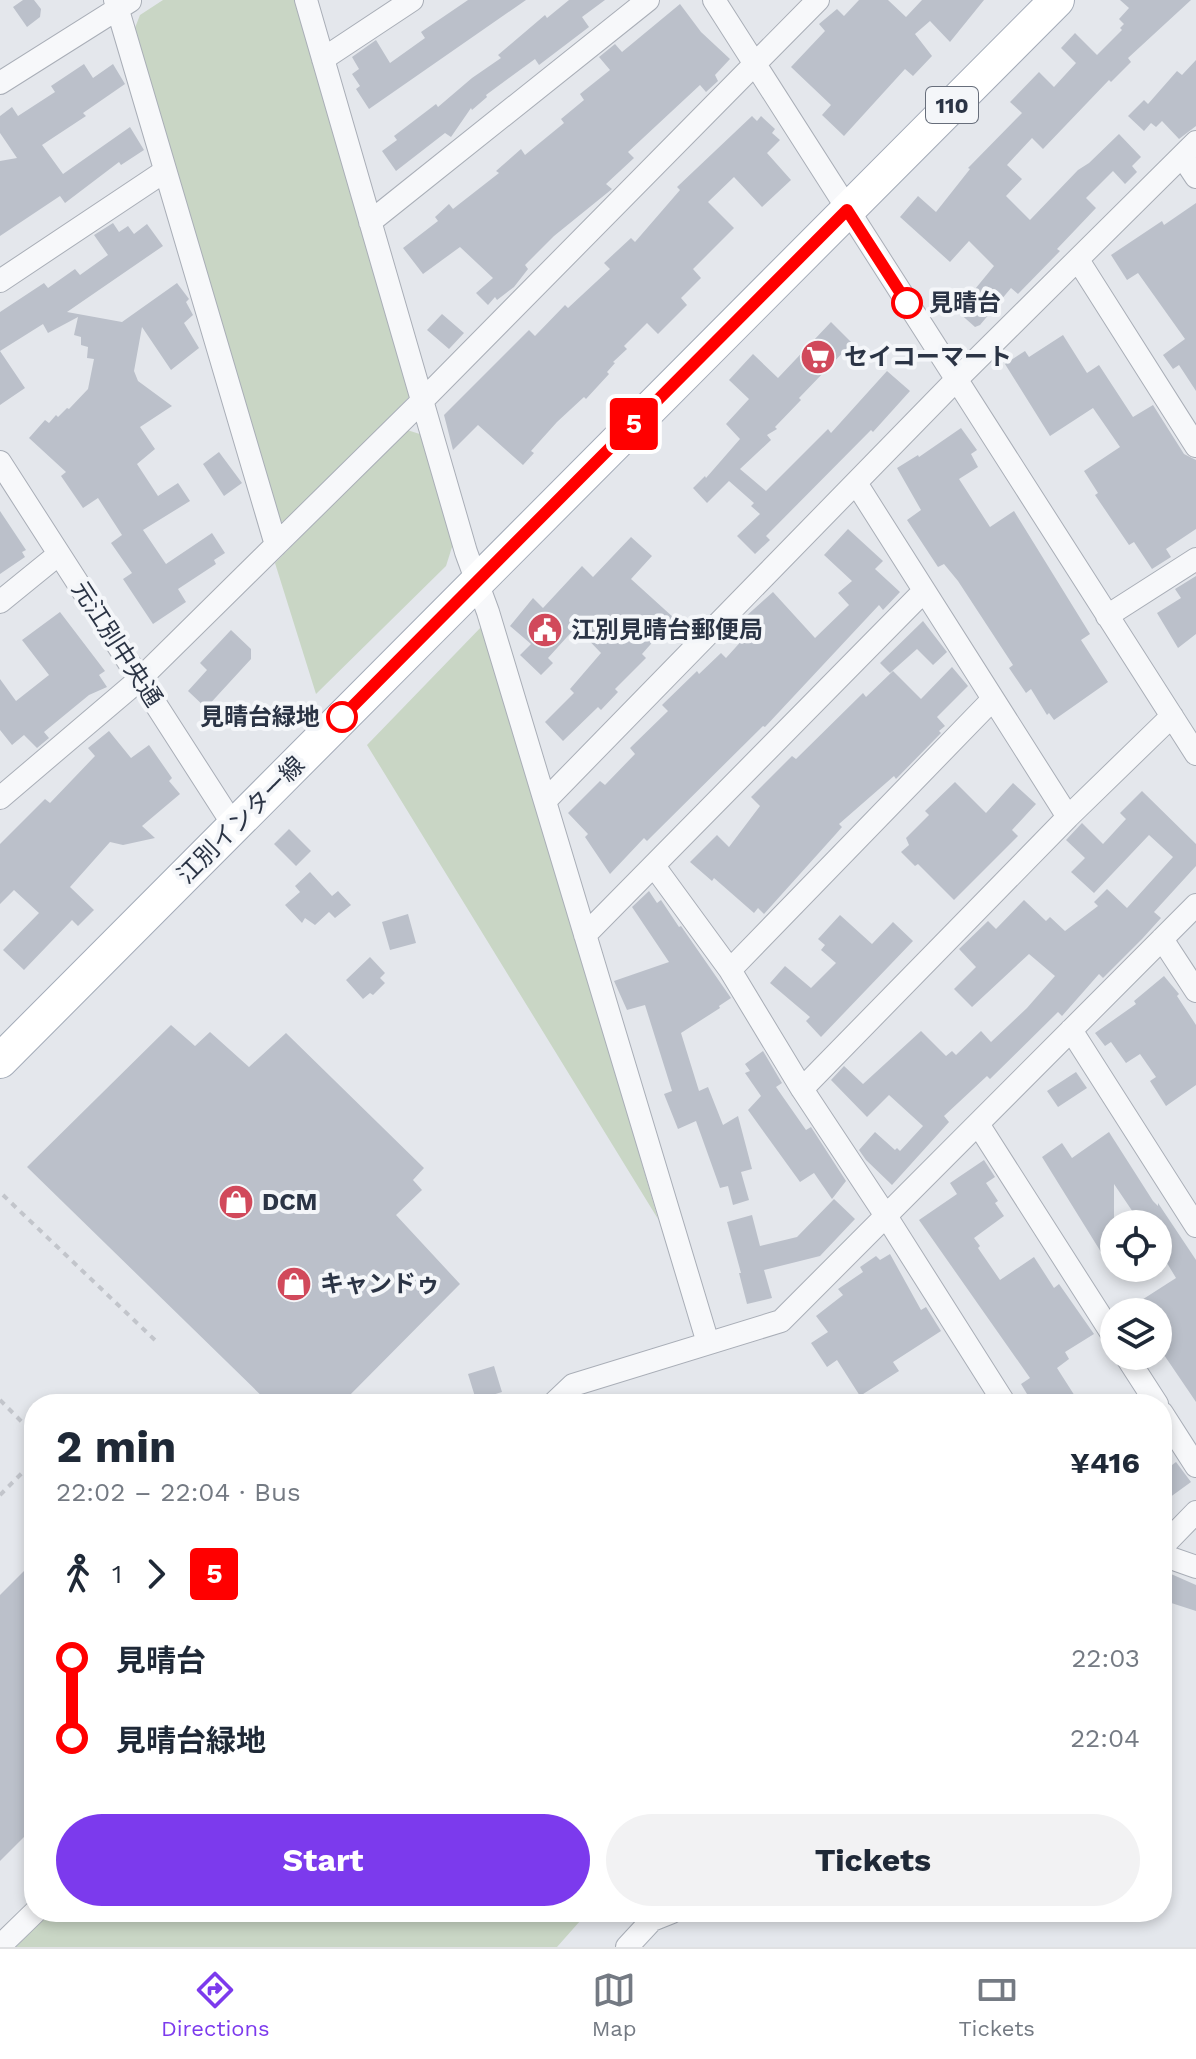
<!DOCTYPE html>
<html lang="en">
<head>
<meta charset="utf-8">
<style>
  body { margin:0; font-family:"Work Sans","Noto Sans JP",sans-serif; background:#f2f2f3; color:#1f2937; height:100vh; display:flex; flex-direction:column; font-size:30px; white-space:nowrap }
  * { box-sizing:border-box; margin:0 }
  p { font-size:26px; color:#747a83 }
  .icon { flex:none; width:44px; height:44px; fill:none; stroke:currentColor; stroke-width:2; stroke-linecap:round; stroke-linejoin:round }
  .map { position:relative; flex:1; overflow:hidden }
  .drawer { position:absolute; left:24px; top:1394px; width:1148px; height:528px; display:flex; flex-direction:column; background:#fff; border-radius:32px; box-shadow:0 4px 12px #0003 }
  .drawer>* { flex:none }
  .badge { padding:0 16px; border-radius:6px; font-size:28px; line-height:52px }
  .fabs { position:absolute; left:1100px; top:1210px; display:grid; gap:16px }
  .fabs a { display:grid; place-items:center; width:72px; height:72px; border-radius:50%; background:#fff; box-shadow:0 4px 12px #0003; font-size:40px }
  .map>.badge { position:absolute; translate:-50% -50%; box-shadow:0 0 0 4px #fff }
  .legs { display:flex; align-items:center; gap:12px; height:88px; padding:0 32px; font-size:26px }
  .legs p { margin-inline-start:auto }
  .overview { display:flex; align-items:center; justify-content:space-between; height:136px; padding:0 32px }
  h1 { font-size:44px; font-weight:700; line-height:60px }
  .cta { display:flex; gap:16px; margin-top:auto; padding:16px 32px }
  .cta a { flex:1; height:92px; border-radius:48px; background:#7c3aed; color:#fff; font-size:32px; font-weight:700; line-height:92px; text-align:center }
  .cta a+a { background:#f2f2f3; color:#1f2937 }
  ul { padding:0 32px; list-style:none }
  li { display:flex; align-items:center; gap:28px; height:80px; font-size:30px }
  li i { display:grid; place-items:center; width:12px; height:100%; margin:0 10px; background:currentColor }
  li i::after { content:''; width:20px; height:20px; margin:-10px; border:6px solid; border-radius:50%; background:#fff }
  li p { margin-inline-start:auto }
  li:first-child i { background:linear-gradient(#0000 50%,currentColor 0) }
  li:last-child i { background:linear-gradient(currentColor 50%,#0000 0) }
  .tabs { display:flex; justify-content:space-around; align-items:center; height:112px; border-top:2px solid #e0e1e3; background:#fff; font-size:22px; color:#747a83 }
  .tabs a { display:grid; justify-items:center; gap:4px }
  .tabs .active { color:#7c3aed }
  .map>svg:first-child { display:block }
  .green { fill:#c9d6c5 }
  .building { fill:#bbc0ca }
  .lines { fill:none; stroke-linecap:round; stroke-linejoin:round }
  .street-casing { stroke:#a9aeb7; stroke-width:24 }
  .primary-casing { stroke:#a3abb8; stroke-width:36 }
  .path { stroke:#c2c5cb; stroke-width:4; stroke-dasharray:6 6; stroke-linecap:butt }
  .street { stroke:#f7f8fa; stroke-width:22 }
  .primary { stroke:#fff; stroke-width:34 }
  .line-1-casing { stroke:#fff; stroke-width:18 }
  .line-1 { stroke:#f00; stroke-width:12 }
  .stop-1-dot { fill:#fff; stroke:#f00; stroke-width:4 }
  .labels { text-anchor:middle; stroke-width:8; stroke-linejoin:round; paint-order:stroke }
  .shield { fill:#f4f6f9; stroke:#676e7b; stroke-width:2 }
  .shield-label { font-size:22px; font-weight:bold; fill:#2b3445 }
  .stop-label { font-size:24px; font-weight:bold; fill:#2b3445; stroke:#f4f6f9; text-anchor:start }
  .poi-label { font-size:24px; font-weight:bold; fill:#2b3445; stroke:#f4f6f9; text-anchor:start }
  .street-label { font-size:24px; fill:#2b3445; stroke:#f4f6f9 }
</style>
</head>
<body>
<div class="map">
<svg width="1196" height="1947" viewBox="0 0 1196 1947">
  <rect width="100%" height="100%" fill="#e4e7ec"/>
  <path class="green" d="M163 0H297L411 395 288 521 279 522 133 33 140 15Z
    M407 430 423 435 453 544 446 566 316 694 275 563Z
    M485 623 658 1219 367 745Z
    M51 1912H588L557 1947H16Z"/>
  <path class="building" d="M23 0H34L41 9 40 17 27 27 13 7Z
    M468 0H526L369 109 356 89 360 86 352 74 359 69 352 57 376 40 390 63 425 38 421 32Z
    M569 0H605L582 17 589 27 539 65 535 59 486 95 487 97 472 110 471 108 451 137 445 133 396 171 382 151 397 140 394 136 436 104 438 107 472 78 501 58 498 55 545 15 547 18Z
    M859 0H888L906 17 922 0H984L950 42 930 21 915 34 932 56 913 76 905 69 844 136 822 115 831 105 791 67 825 31 819 24 837 9 844 16Z
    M1120 0H1191L1128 58 1131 62 1111 82 1109 80 1043 149 1032 138 1007 165 1022 179 1006 196 1030 220 1078 170 1089 163 1119 134 1141 157 1132 166 1137 172 1125 184 1113 171 1086 198 1096 208 1057 249 1060 251 1018 294 1011 288 980 325 975 327 957 311 994 266 969 241 950 262 900 217 918 196 936 212 970 169 968 168 1022 113 1010 102 1039 72 1054 87 1076 63 1061 48 1075 33 1097 55 1122 30 1120 28 1124 24 1119 19 1129 8Z
    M680 4 701 32 730 59 715 75 718 81 706 92 700 85 628 152 634 158 606 184 612 189 554 236 525 265 528 269 514 287 497 300 495 297 488 305 476 293 493 278 460 247 423 274 403 248 438 221 435 217 449 204 453 209 458 205 499 173 496 171 521 149 525 155 564 123 561 119 584 100 580 94 610 70 599 57 615 44 622 52Z
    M1196 60V126L1179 139 1162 121 1156 127 1151 123 1144 131 1128 116 1144 100 1148 104 1177 71 1182 75Z
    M84 64 93 78 113 64 125 84 83 113 86 116 42 145 63 174 130 127 144 150 121 165 119 162 65 203 60 196 0 236V161L17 158 0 133V116L12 107 18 116 55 92 51 86Z
    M752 116 757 121 761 116 775 129 772 133 780 140 767 153 791 180 762 207 734 177 708 202 734 228 693 269 701 278 681 298 687 305 658 334 647 323 624 346 627 349 613 362 615 363 607 372 609 374 586 399 584 397 557 422 531 451 534 453 523 465 478 425 453 450 444 415 529 330 535 336 565 305 568 308 610 269 604 263 631 238 635 242 680 190 677 187Z
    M1196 203V391L1179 365 1173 369 1163 355 1185 339 1138 273 1127 280 1111 255 1162 221 1164 225Z
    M113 223 119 232 128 226 134 234 147 224 163 246 67 312 122 322 177 283 189 299 186 302 193 315 184 323 199 348 171 370 142 327 134 371 138 381 172 406 140 427 155 449 137 464 158 496 178 483 190 501 143 530 166 564 212 533 225 553 214 560 216 564 178 589 186 602 153 624 123 579 132 573 111 543 122 535 98 498 83 508 61 476 66 472 29 438 45 420 49 423 56 415 58 417 67 408 69 409 88 389 94 359 87 358 88 347 81 345V337L74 335 78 317 48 333 43 324 0 351V312L44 283 48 288 75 269 80 275 108 255 94 235Z
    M442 314 464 333 449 349 427 330Z
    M831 322 852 343 799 398 801 400 775 427 777 429 767 435 771 440 740 469 766 491 828 429 831 433 887 371 910 391 873 432 871 430 766 536 770 540 755 554 737 536 760 514 751 506 754 503 729 481 707 503 693 488 705 476 706 478 740 439 726 424 749 399 729 380 753 354 778 378Z
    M1063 335 1087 373 1099 365 1133 417 1153 405 1184 454 1196 460V529L1166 549 1171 557 1152 569 1134 542 1129 545 1095 495 1098 493 1084 471 1120 447 1093 408 1050 436 1005 364 1025 351 1029 357Z
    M0 351 25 388 0 405Z
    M961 428 977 450 971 454 978 467 959 479 990 527 1014 511 1090 634 1081 640 1108 682 1054 720 1049 713 1047 715 1031 689 1026 693 1009 668 1013 665 958 581 944 564 938 567 907 520 921 510 897 468 918 455 919 457Z
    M219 452 242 483 224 496 203 464Z
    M0 511 26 550 22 552 25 557 0 574Z
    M848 529 883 561 875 569 900 592 883 610 879 605 765 727 763 726 647 841 644 838 610 874 585 837 588 834 568 813 600 781 605 785 635 754 630 748 668 711 662 705 697 671 699 674 721 653 726 658 754 627 744 618 773 592 815 638 849 605 838 593 852 581 824 555Z
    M631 537 652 556 631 579 674 618 642 654 646 658 615 689 618 692 601 710 598 707 563 741 545 722 574 693 570 689 601 653 576 627 548 658 553 663 541 675 520 655 531 644 510 626 533 598 543 608 582 566 593 577Z
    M1196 576V634L1178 648 1157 613 1181 598 1175 589Z
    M60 612 105 671 99 675 107 687 89 695 44 732 49 738 37 748 24 735 12 745 0 730V679L16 701 49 675 22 640Z
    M923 621 947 652 933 665 917 649 890 673 880 663Z
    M231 630 251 649V659L206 708 188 691 207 670 200 663Z
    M952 667 968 686 937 717 945 726 939 731 941 733 896 779 894 776 839 824 842 827 835 835 764 914 758 908 754 913 714 878 712 881 690 862 717 835 729 847 760 806 751 797 792 756 796 759 863 693 866 697 893 671 921 699Z
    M109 731 131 758 149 745 172 778 169 781 180 794 142 826 155 838 123 845 110 842 70 887 94 910 78 926 72 920 24 970 3 950 39 913 14 890 0 904V844L45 799 50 803 95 756 88 748Z
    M955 782 986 813 1013 783 1036 804 1012 830 1018 836 954 900 918 864 915 866 901 852 909 845 906 838 929 815 925 811Z
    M1142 791 1196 844V866L1154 912 1161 918 1142 939 1103 978 1099 974 1062 1016 1058 1012 990 1079 987 1076 944 1116 949 1122 892 1185 866 1160 859 1150 875 1132 895 1150 897 1148 900 1151 923 1126 889 1095 867 1117 831 1080 844 1066 863 1084 921 1031 946 1056 952 1051 956 1055 981 1031 991 1042 1027 1008 1055 976 1029 954 972 1007 954 989 976 967 959 949 988 921 996 929 1024 900 1046 921 1050 917 1065 931 1098 906 1094 902 1107 889 1127 908 1173 857 1149 835 1094 893 1071 872 1085 858 1066 840 1082 823 1103 844 1126 819 1120 813Z
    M289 829 311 851 296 866 274 844Z
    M310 872 332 896 338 891 351 905 335 918 329 912 315 925 305 918 302 923 285 905 300 892 295 886Z
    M649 891 657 903 661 900 679 927 681 926 731 998 719 1006 720 1008 681 1033 699 1091 708 1087 723 1125 738 1116 752 1169 741 1172 749 1200 733 1205 728 1186 720 1188 696 1121 678 1129 664 1094 672 1091 645 1005 627 1010 614 981 669 962 632 907Z
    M408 914 416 943 390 950 382 922Z
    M840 915 872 944 893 922 913 941 821 1037 806 1021 810 1017 770 983 785 966 811 988 836 963 821 950 825 945 818 939Z
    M370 957 385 973 380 978 385 983 373 995 370 993 363 999 346 980Z
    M1164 976 1179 994 1177 996 1196 1025V1085L1166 1106 1150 1081 1156 1077 1140 1054 1126 1063 1111 1042 1105 1046 1095 1033 1136 1004 1134 1001Z
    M171 1025 195 1046 210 1032 249 1067 286 1033 424 1168 413 1180 422 1190 396 1215 460 1284 341 1404H270L27 1167Z
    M763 1051 782 1083 776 1087 806 1130 811 1127 846 1181 832 1199 814 1173 800 1182 748 1110 761 1096 745 1073 750 1071 745 1064Z
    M1076 1072 1087 1088 1058 1107 1047 1091Z
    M1109 1132 1153 1201 1158 1206V1203L1196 1260V1402L1158 1346V1312H1123L1176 1278 1158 1248V1224H1141L1114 1184V1273L1042 1157 1062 1143 1072 1158Z
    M984 1160 995 1177 986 1183 998 1201 995 1203 1004 1216 974 1238 980 1246 978 1248 1000 1280 1034 1257 1054 1288 1059 1284 1094 1334 1065 1352 1069 1359 1057 1368 1080 1404H1033L1021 1384 1030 1378 919 1220 957 1194 950 1183Z
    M834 1199 855 1219 820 1256 764 1270 772 1298 747 1304 739 1273H741L727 1222 752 1215 760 1246 797 1237Z
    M890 1254 921 1310 926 1307 941 1331 893 1362 899 1371 860 1396 837 1360 827 1367 811 1343 828 1332 816 1316 843 1295 838 1289 863 1272 860 1267 876 1256 880 1260Z
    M494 1366 502 1392 476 1400 468 1374Z
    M1162 1450 1172 1465 1176 1462 1191 1482 1162 1503Z
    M25 1570 34 1579V1827L0 1861V1595Z
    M1162 1570 1196 1585V1611L1162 1600Z"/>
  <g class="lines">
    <defs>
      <path id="street" d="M115 0 276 545
        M306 0 466 552 488 612 708 1343
        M714 0 1196 754
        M323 59 412 0
        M0 83 130 1
        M1182 156 1196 177
        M370 222 648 0
        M1078 260 1196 446
        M0 281 165 171
        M0 462 234 826
        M856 483 1068 817
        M0 602 59 554
        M1107 616 1196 559
        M0 798 140 679 422 401 818 0
        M545 801 956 380 1196 142
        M654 866 730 970 802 1089 886 1216 1005 1404
        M585 935 924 591
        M1162 939 1196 991
        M730 970 993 699
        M1071 1030 1196 1226
        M802 1089 1068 817 1172 716
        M978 1124 1114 1337
        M1126 1356 1157 1404
        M553 1404 573 1385 781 1321 1196 905
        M1162 1413 1196 1466
        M1162 1547 1196 1512
        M1162 1555 1196 1567
        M0 1946 35 1912
        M627 1947 652 1920 672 1912"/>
      <path id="primary" d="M0 1061 1057 0"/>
    </defs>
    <use href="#street" class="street-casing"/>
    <use href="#primary" class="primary-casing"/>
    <path class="path" d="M3 1195 158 1343
      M0 1400 34 1434
      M0 1495 34 1461"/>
    <use href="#street" class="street"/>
    <use href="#primary" class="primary"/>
  </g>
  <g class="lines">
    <defs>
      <path id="line-1" d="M342 717 847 210 907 303"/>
    </defs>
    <use href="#line-1" class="line-1-casing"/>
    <use href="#line-1" class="line-1"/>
  </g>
  <defs>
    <symbol id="supermarket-disc" viewBox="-11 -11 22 22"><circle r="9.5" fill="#d1495b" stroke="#f4f6f9"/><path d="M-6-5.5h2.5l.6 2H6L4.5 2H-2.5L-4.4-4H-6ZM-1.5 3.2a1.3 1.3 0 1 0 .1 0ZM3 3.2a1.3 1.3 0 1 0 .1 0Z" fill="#fff"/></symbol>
    <symbol id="civic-disc" viewBox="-11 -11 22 22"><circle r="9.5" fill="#d1495b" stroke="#f4f6f9"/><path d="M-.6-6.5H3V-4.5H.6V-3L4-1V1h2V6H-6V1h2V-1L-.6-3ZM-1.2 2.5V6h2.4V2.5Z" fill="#fff"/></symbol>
    <symbol id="shop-disc" viewBox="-11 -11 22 22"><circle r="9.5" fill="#d1495b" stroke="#f4f6f9"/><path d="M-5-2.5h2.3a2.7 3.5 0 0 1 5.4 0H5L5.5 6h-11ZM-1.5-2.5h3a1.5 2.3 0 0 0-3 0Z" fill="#fff"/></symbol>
  </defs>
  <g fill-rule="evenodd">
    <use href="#supermarket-disc" x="798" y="337" width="40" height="40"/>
    <use href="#civic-disc" x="525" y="610" width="40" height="40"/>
    <use href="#shop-disc" x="216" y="1182" width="40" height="40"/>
    <use href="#shop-disc" x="274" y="1264" width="40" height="40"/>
  </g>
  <g class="stop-1-dot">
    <circle cx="907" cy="303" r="14"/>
    <circle cx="342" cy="717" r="14"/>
  </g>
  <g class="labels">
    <rect class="shield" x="926" y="87" width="52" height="36" rx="6"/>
    <g class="shield-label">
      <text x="952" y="113">110</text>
    </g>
    <g class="stop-label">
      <text x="929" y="311">見晴台</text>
      <text x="320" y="725" text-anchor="end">見晴台緑地</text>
    </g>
    <g class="poi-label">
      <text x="844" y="365">セイコーマート</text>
      <text x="571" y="638">江別見晴台郵便局</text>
      <text x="262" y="1210">DCM</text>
      <text x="320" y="1292">キャンドゥ</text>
    </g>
    <g class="street-label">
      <text transform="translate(117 644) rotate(57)" y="8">元江別中央通</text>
      <text transform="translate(241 820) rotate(-45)" y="8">江別インター線</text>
    </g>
  </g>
</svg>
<div class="fabs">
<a><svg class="icon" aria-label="locate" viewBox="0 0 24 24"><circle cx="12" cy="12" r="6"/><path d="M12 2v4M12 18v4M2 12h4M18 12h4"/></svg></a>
<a><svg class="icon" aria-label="layers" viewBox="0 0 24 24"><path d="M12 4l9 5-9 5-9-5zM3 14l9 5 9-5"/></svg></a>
</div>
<b class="badge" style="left:634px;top:424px;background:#f00;color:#fff">5</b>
<section class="drawer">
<div class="overview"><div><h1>2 min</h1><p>22:02 – 22:04 · Bus</p></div><b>¥416</b></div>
<div class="legs"><svg class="icon" aria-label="walk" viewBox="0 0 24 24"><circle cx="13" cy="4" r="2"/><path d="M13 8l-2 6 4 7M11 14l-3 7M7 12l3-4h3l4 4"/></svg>1<svg class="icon" aria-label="forward" viewBox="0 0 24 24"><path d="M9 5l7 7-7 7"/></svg><b class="badge" style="background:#f00;color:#fff">5</b></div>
<ul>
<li><i style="color:#f00"></i><b>見晴台</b><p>22:03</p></li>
<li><i style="color:#f00"></i><b>見晴台緑地</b><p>22:04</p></li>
</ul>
<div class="cta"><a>Start</a><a>Tickets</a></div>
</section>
</div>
<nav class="tabs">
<a class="active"><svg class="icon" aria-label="directions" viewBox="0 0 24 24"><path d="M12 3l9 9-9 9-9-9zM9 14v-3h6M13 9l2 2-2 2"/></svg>Directions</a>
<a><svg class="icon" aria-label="map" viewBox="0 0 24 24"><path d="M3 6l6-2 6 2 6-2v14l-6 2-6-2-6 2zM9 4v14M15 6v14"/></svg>Map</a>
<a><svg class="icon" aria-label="tickets" viewBox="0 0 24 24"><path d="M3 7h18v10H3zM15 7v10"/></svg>Tickets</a>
</nav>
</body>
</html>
